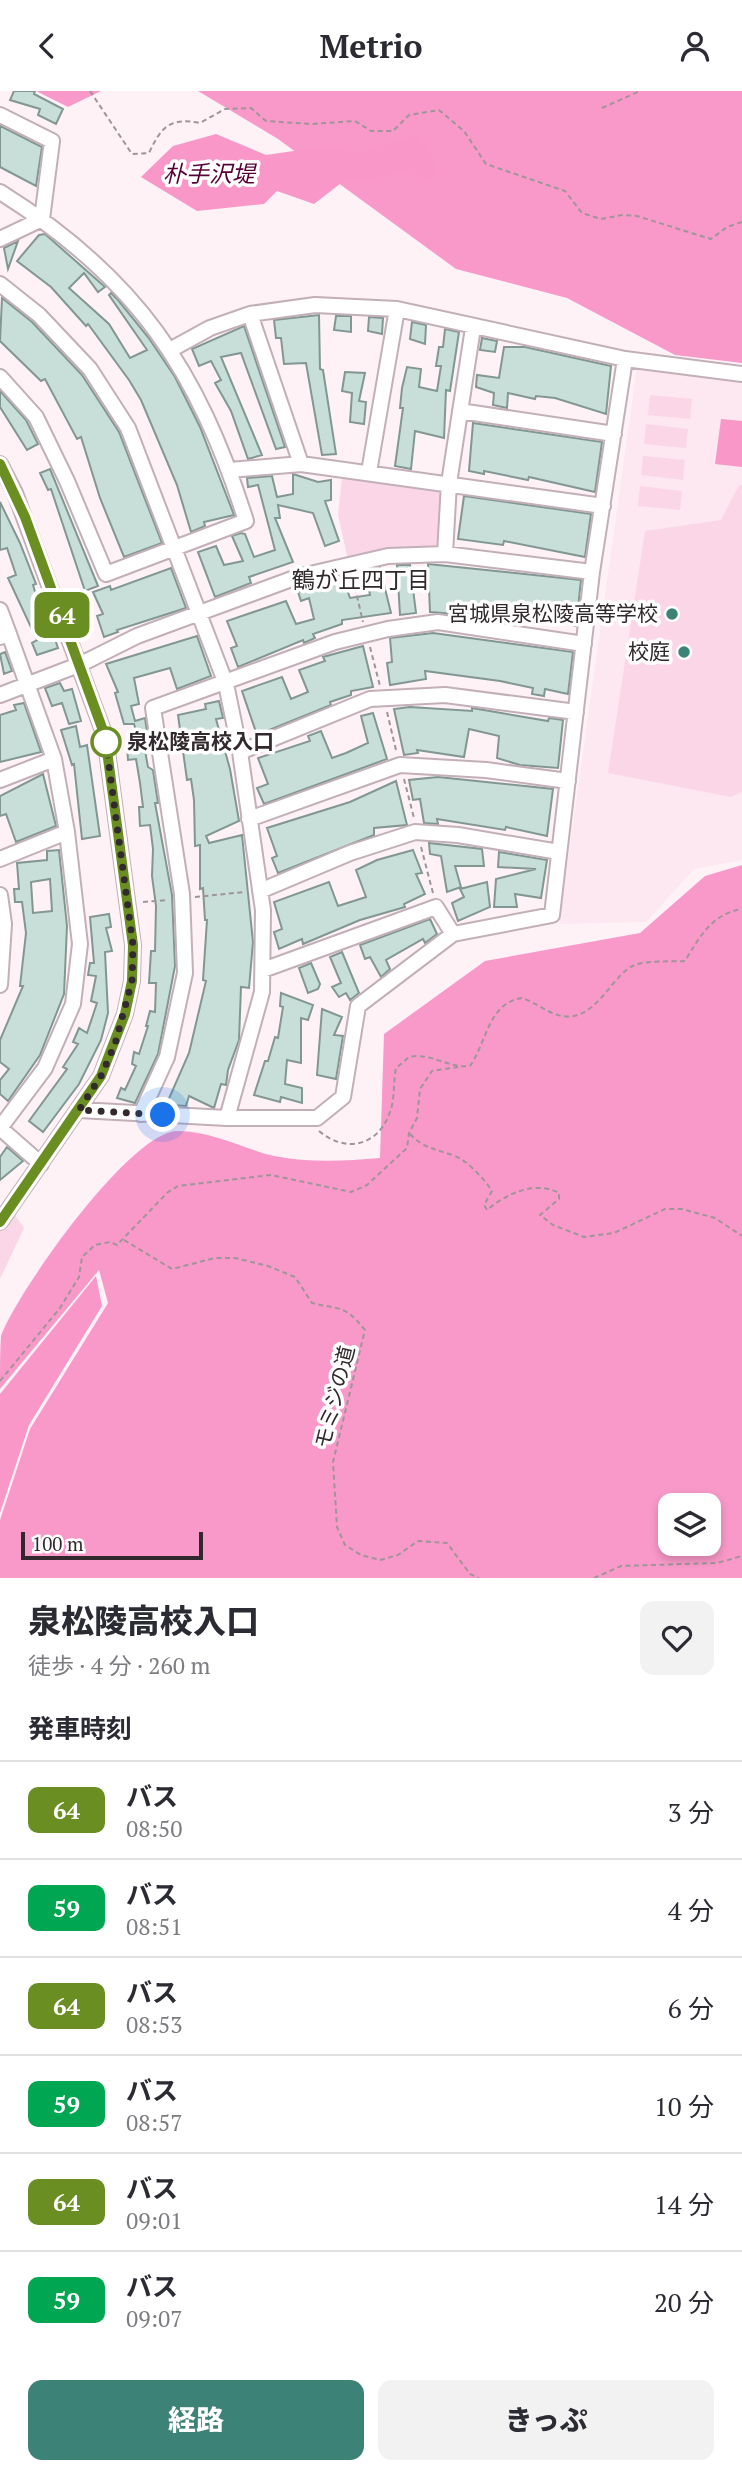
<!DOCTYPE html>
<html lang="ja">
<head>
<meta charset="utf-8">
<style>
  body { margin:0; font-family:"PT Serif","Noto Sans JP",serif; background:#f2f2f3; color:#2b2b33; height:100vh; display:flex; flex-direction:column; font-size:26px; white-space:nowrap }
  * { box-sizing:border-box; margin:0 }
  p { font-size:23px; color:#7c7c81 }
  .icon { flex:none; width:38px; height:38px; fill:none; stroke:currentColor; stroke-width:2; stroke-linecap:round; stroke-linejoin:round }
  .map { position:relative; height:1487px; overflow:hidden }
  .details { display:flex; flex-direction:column; background:#fff; flex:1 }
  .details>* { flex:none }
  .badge { padding:0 14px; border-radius:10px; font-size:24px; line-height:46px }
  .fabs { position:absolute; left:658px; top:1402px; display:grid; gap:14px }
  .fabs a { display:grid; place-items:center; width:63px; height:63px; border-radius:14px; background:#fff; box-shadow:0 4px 10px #0003; font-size:35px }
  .scale { position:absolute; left:21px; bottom:18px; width:182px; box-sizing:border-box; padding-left:7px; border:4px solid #31292d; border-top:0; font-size:19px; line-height:24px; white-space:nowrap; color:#31292d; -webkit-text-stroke:5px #fff; paint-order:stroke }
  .you { position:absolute; width:35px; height:35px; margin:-18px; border:5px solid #fff; border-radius:50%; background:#1a73e8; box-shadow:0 0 0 10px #1a73e833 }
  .map>.badge { position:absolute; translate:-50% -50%; box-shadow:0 0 0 4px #fff }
  h2 { padding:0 28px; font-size:26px; line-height:63px }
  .round { display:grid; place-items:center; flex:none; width:74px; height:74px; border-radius:14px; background:#f2f2f3 }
  .head { display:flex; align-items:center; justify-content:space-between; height:119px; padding:0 28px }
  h1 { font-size:33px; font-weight:800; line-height:52px }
  .button { display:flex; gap:14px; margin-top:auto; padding:14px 28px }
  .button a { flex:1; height:80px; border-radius:14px; background:#3d8276; color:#fff; font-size:28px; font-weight:800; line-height:80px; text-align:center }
  .button a+a { background:#f2f2f3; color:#2b2b33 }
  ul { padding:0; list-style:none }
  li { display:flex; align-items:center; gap:21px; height:98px; padding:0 28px; border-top:2px solid #e1e1e2 }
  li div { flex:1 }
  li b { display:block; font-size:26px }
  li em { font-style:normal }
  li .badge { min-width:77px; font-weight:700; text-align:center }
  header { display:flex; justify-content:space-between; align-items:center; height:91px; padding:0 28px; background:#fff; font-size:32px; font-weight:800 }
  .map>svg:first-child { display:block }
  .built { fill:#fde7f1 }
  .green { fill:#fbd6e7 }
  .forest { fill:#f999c9; fill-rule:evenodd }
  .water { fill:#f897c8 }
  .building { fill:#c8ded9; stroke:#829792; stroke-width:2; fill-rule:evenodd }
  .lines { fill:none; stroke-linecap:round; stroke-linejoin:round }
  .minor-casing { stroke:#c3afb8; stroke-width:18 }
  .path { stroke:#9f9599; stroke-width:2; stroke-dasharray:5 3.5; stroke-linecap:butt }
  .minor { stroke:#fff; stroke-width:14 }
  .line-casing { stroke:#fff; stroke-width:16 }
  .line { stroke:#6b8e23; stroke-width:10 }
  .walk { stroke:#31292d; stroke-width:7; stroke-dasharray:0 12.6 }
  .poi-dot { fill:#3d8276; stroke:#fff; stroke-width:2.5 }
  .stop-dot { fill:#fff; stroke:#6b8e23; stroke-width:3.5 }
  .labels { text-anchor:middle; stroke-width:7; stroke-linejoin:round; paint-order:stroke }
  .poi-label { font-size:21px; fill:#31292d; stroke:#fff; text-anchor:end }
  .stop-label { font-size:21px; font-weight:bold; fill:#31292d; stroke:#fff; text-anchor:start }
  .street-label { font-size:21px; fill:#31292d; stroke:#fff }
  .water-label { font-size:23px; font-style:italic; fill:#560037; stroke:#fff }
  .neighbourhood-label { font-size:23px; fill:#31292d; stroke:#fff }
</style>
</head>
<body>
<header><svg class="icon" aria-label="back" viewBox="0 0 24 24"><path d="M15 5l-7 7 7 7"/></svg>Metrio<svg class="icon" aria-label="person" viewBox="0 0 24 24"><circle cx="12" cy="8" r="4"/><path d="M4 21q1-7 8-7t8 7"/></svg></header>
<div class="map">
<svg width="742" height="1487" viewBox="0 0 742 1487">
  <rect width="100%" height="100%" fill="#fef2f7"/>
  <path class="built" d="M639 262 742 277V769L694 778 646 831 559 833Z"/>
  <path class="green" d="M650 304 692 308 690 328 648 324Z
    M646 333 688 338 686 357 644 353Z
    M643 365 685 369 683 389 641 384Z
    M343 377 449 392 445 463 349 474 338 424Z
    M739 394H742V701L731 706 608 682 645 440 721 429Z
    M640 395 682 400 680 419 638 415Z
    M10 1117 24 1137 0 1188V1131Z"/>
  <path class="forest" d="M36 0H101L68 16Z
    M198 0H742V272L675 264 567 207 456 178 278 48Z
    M742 774V1487H0V1429L30 1338 108 1212 99 1179 0 1298C0 1283 0 1259 1 1245 17 1201 130 1041 177 1040 212 1040 241 1057 274 1065 310 1072 344 1070 380 1067L384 943 485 870 640 842 705 785ZM670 1414H709V1452H670Z"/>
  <path class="water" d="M216 43 266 64 328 55 358 62 416 45 432 61 436 89 421 87 413 77 367 90 345 89 314 113 277 100 264 113 197 120 141 86 173 55Z
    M721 328 742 330V376L715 373Z
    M96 1185 102 1215 29 1334 0 1422V1303Z"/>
  <path class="building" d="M14 0H35L34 3 63 18 56 33 38 24 40 18 10 9Z
    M0 35 42 56 36 95 0 76Z
    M45 143 105 196 98 201 84 182 69 197 109 233 130 267 147 259 109 204 111 202 118 209 148 246 175 286 200 336 234 424 204 431 205 435 191 441 177 394 141 309 129 289 88 233 86 235 51 196 17 170 39 144Z
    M18 150 8 178 4 157Z
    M2 207 32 231 82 284 119 341 162 452 124 466 100 407 81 346 77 348 45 288 41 290 0 250Z
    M319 224 320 278 323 279 336 363 322 364 306 272 284 273 281 247H276L274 229Z
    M336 225H351V241L334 239Z
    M369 226 383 227 382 243 368 240Z
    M412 231 426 234 425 253 410 248Z
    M244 235 285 356 276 358 241 262 221 266 262 364 248 368 231 320 215 292 221 289 211 270 199 275 192 258Z
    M445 238 459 241 450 300 446 299 444 347 415 340 411 378 395 375 403 317H400L402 297 407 276 421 278 419 296 437 300 441 275H436L439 256H443Z
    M482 247 497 250 495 261 480 259Z
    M504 256H525L611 275 606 323 555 307 536 305 535 308 508 302 507 317 493 314 494 302 476 296 477 284 499 287Z
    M345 281 365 282 359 310 366 311 364 333 350 331 352 302 342 300Z
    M0 300 26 329 38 353 27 359 0 316Z
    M473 332 602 351 595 401 529 386 528 389 484 380V383L469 380Z
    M50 378 98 495 85 500 51 398 48 399 40 382Z
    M293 383 318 391 331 389V409L325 410 339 450 325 455 313 422 278 414 280 427H275L293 471 249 486 251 492 215 506 198 461 216 455 224 474 243 470 232 445 241 442 245 443 254 466 275 459 258 394 248 396 247 387 272 385 277 406 293 403Z
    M464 405 591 423 585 466 504 450 503 454 458 448Z
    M0 411 20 452 36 493 33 494 42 523 46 522 58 557 37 564 32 552 37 549 8 487 16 484 7 457 0 459Z
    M428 473 581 489 576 535 536 525 534 533 468 521V524L430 521Z
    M397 474H410L416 522 400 524Z
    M171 477 186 517 117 539 118 541 104 546 97 525 103 523 93 501 110 495 111 499Z
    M380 477 391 522 342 529V533L313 543 315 547 304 552 303 549 238 576 231 557 237 555 227 530 286 510 296 533 314 528 309 507 301 510 298 501 343 487 350 507 370 504 366 480Z
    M433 542 573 561 568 603 545 598 544 605 532 603 533 597 500 590 425 580 426 588 390 594 387 572 392 571 390 547Z
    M197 545 211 585 177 598 170 577 134 587 139 613 131 615 135 630 145 627 148 647 139 649 134 633H124L115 602 118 601 106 573Z
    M363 555 373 596 351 600V604L330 611 331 614 257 644 242 600 282 586 291 608 308 601 299 579 325 570 323 566Z
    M5 561 12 580 4 583 0 563Z
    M60 592 64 600 72 598 81 630 69 633 62 612 52 615 45 597Z
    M219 610 223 627 216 628 230 678 239 730 206 745 209 752 242 744 253 851 249 897 241 896 239 949 228 979 226 994 221 993 214 1017 189 1005 186 1015 171 1014 167 1012 189 962 206 890 203 889 207 829H205L203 797 200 798V754L195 755 194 709 191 688 187 689 178 624 206 618 205 613Z
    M24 612 41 661 0 671V624L16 619 14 614Z
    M410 616 472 620V617L548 630 549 627 563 629 558 677 520 674 497 667 499 645 469 638 464 666 417 659 418 662 404 664 394 618Z
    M373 622 387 668 264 713 257 697 268 693 258 667 310 650 308 645 321 640 332 667 346 662 368 652 361 625Z
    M76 635 80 656 87 654 100 745 82 748 74 673 72 674 61 639Z
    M144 654 148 676 153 679 158 712H155L172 804 175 875 158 963 135 1012 117 1007 121 997 125 999 136 975 132 973 134 961 139 963 148 935H146L150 920 155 921 156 892H149L151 860H155L156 815 152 785 153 758 150 734 140 735 139 716H143L140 692 136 668 128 669 127 655Z
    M43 683 56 735 16 751 6 723 0 725V705Z
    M438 686 553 698 547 745 506 736 505 739 437 728 438 733 424 732 420 708 413 709 409 689Z
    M396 690 407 734 374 737V744L278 782 272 767 277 765 267 737 350 711Z
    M429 752 482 758 484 775H455L461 796 447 801 441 765 430 763Z
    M59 759 67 835 64 903 40 964 8 1010 0 1003V989L9 978 0 971V949L23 895H20L26 842 22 811H15L14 798H19L17 772 47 769V760ZM50 788 52 820 33 822 31 791Z
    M413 759 422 782 416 783 425 803 404 813 405 816 360 829 303 853 302 848 279 858 274 841 282 838 274 811 329 791 338 815 366 806 356 779 377 769Z
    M499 761 547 769 541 807 515 803 517 816H494L496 788 536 778 498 776Z
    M487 791 490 816 458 830 452 812 464 806 460 798Z
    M109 823 111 836 106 837 112 860 105 861 108 922 101 949 79 993 43 1041 29 1030 67 978 63 976 78 953 73 951 79 937 87 942 97 912 91 910 96 885 88 884 90 872H94L90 826Z
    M430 828 437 843 425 852 423 848 386 869 390 878 381 886 370 866 365 868 360 854Z
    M342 861 359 902 350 909 346 902 339 906 332 896 341 892 330 866Z
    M311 872 320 893 318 898 308 902 299 877Z
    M281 902 313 914 308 929 301 927V972L287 969 285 993 302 997V1012L281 1006 280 1011 254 1004 265 970H268L275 946 278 947 283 916 280 915Z
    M322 918 342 926 334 944 343 945 336 988 317 984Z
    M7 1056 23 1070 0 1089V1066Z"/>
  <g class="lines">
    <defs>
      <path id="minor" d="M0 24 52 50 42 128 0 148
        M0 101C136 186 198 278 246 430L106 483 67 390 36 326 0 286
        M0 193 39 224 90 278 128 337 226 593 240 661 263 819 262 901 227 1027
        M170 259 210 237 250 223
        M625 268 742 283
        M460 320 614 343
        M0 373 15 402 105 645 133 854 132 890 125 923 101 985 0 1131
        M230 379 301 373 603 415
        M369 381 397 218
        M445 463 449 392 473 237
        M0 519 9 543
        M0 546 9 543 54 668 67 741 80 853 73 913 45 977 0 1037
        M0 604 81 573 137 545 297 486 388 465 445 463 592 481
        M240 661 370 608 445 604 576 621
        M0 689 54 668
        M249 728 400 674 486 679 568 690
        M0 768 67 741
        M260 800 350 762 415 741 458 744 559 761
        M0 804 4 833 0 894
        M263 879 436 816 453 843
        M79 1019 227 1027H317L343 1006 358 915 453 843 552 824 592 481 625 268 397 218 315 214 250 223 301 373
        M141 1023 167 966 185 882 182 803 153 617 335 551 388 538 438 531 584 553
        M0 1037 41 1073"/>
    </defs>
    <use href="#minor" class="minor-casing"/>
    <path class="path" d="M90 0 132 63 149 62C161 36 170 26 200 32L225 18 251 17 266 30 312 33 355 30 371 40H393L409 24 439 19 464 40 486 73 565 100 582 122 601 128 622 124 637 125 711 148 727 136 742 131
      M602 17 640 0
      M353 488 363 531
      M370 556 380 595
      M387 621 396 659
      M404 688 414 727
      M421 756 433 802
      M195 806 245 801
      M143 811 168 809
      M319 1040C345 1062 378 1056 390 1021 395 1008 393 991 396 977L409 966C431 961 449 978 470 975 487 951 488 912 522 907 535 911 549 923 562 925 597 931 612 882 635 874 649 869 670 871 685 870 700 845 712 823 742 818
      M410 1043C424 1058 437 1058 455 1065 468 1070 485 1089 492 1100L484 1114 487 1119C506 1103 535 1089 559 1102V1108L540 1124 553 1134 584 1146 614 1142 665 1118H682L715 1127 742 1145
      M124 1149 172 1178 215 1167H235L268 1175 295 1186 312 1212C341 1219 345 1214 365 1239L333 1371 337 1436 345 1454 361 1464 380 1469 398 1464 418 1450 447 1452 470 1483 479 1487
      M0 1290 60 1217 79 1186 82 1166 95 1154 110 1151 117 1154 168 1101 178 1095 271 1084 351 1101 367 1094 407 1057 409 1042 417 1027 420 998 432 980 458 976
      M594 1487 621 1475 717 1472 742 1465"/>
    <use href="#minor" class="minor"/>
  </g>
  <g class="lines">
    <defs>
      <path id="line" d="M0 373 25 426 105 645 133 854 132 890 125 923 101 985 0 1131"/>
    </defs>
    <use href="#line" class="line-casing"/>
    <use href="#line" class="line"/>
    <path class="walk" d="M106 651 105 645 133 854 132 890 115 953 101 985 79 1019 163 1024"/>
  </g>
  <g class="poi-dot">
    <circle cx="672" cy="523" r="7"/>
    <circle cx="684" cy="561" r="7"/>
  </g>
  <circle class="stop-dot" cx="106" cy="651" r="14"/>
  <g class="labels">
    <g class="poi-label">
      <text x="658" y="530">宮城県泉松陵高等学校</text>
      <text x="670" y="568">校庭</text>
    </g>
    <g class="stop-label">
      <text x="127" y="658">泉松陵高校入口</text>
    </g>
    <g class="street-label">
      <text transform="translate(335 1306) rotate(-76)" y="7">モミジの道</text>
    </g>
    <g class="water-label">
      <text x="209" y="91">朴手沢堤</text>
    </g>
    <g class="neighbourhood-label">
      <text x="361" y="497">鶴が丘四丁目</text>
    </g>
  </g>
</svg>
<div class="fabs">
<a><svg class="icon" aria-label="layers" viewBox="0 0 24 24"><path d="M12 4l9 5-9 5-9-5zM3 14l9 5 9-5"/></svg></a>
</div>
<div class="scale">100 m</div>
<div class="you" style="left:163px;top:1024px"></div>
<b class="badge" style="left:62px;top:524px;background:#6b8e23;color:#fff">64</b>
</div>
<section class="details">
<div class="head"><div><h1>泉松陵高校入口</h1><p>徒歩 · 4 分 · 260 m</p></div><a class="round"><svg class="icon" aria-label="heart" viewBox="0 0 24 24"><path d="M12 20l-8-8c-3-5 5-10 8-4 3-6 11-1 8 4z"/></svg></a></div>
<h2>発車時刻</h2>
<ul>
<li><span class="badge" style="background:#6b8e23;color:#fff">64</span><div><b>バス</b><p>08:50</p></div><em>3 分</em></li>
<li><span class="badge" style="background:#00a651;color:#fff">59</span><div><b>バス</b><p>08:51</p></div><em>4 分</em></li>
<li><span class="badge" style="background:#6b8e23;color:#fff">64</span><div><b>バス</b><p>08:53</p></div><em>6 分</em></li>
<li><span class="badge" style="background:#00a651;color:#fff">59</span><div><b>バス</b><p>08:57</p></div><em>10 分</em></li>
<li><span class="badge" style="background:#6b8e23;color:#fff">64</span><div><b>バス</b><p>09:01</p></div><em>14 分</em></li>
<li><span class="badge" style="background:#00a651;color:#fff">59</span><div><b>バス</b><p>09:07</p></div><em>20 分</em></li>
</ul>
<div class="button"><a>経路</a><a>きっぷ</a></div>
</section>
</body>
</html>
